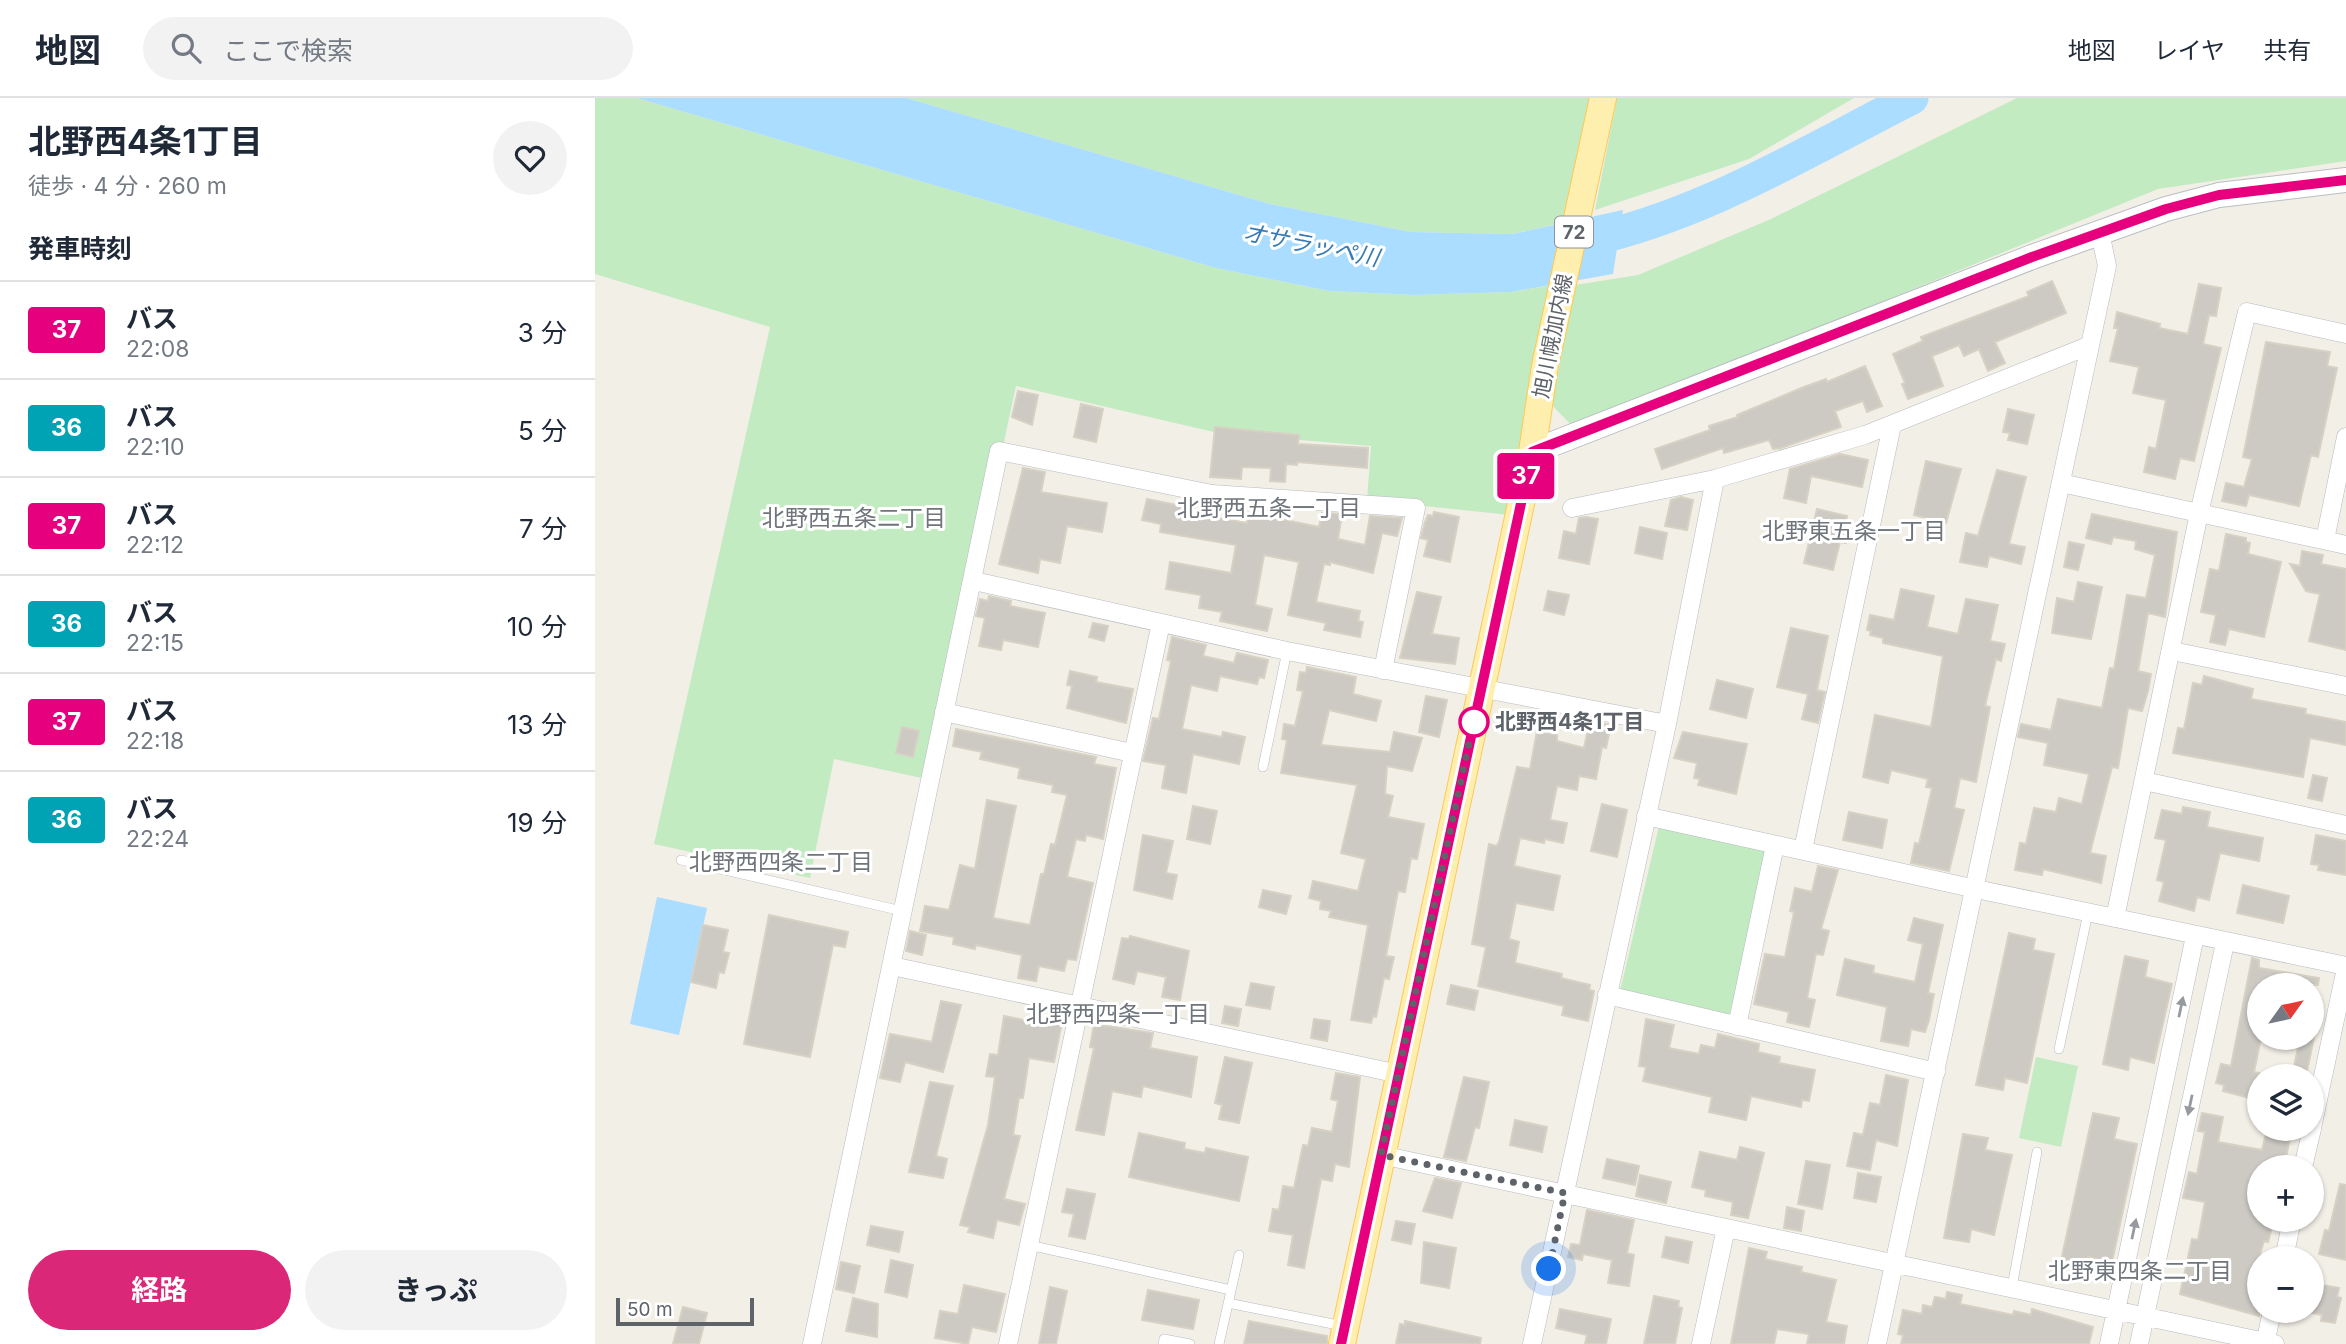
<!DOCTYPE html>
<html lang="ja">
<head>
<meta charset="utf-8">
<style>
  body { margin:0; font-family:Inter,"Noto Sans JP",sans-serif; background:#f2f2f3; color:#1f2937; height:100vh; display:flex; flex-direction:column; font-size:26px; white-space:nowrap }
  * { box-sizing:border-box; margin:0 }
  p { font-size:23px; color:#747a83 }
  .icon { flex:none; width:38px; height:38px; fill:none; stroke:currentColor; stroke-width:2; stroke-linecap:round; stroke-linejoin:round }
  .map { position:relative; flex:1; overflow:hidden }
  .side { display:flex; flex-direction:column; background:#fff; width:595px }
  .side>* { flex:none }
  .badge { padding:0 14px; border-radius:5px; font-size:24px; line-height:46px }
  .needle { width:46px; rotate:57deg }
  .buttons { position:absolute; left:1652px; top:875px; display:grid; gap:14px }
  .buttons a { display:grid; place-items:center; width:77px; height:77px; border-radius:50%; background:#fff; box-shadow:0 2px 5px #0004; font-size:35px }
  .scale { position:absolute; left:21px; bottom:18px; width:138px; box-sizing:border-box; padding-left:7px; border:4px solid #5e6369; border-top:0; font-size:19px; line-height:24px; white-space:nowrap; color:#5e6369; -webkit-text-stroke:5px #fff; paint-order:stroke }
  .you { position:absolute; width:35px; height:35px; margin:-18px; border:5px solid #fff; border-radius:50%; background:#1a73e8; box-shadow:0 0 0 10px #1a73e833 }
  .map>.badge { position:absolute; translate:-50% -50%; box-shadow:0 0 0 4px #fff }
  h2 { padding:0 28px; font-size:26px; line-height:63px }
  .round { display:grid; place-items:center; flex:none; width:74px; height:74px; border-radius:37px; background:#f2f2f3 }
  .overview { display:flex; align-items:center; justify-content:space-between; height:119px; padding:0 28px }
  h1 { font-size:33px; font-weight:700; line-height:52px }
  .cta { display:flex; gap:14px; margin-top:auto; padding:14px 28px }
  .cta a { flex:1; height:80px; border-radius:42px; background:#db2777; color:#fff; font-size:28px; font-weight:700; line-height:80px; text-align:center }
  .cta a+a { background:#f2f2f3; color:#1f2937 }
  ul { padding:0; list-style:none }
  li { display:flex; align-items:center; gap:21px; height:98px; padding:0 28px; border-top:2px solid #e0e1e3 }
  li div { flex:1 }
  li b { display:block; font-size:26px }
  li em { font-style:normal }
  li .badge { min-width:77px; font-weight:700; text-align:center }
  header { display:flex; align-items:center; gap:42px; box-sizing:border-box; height:98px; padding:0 35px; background:#fff; border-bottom:2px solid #e0e1e3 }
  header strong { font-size:33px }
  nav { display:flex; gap:38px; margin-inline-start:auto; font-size:24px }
  .search { width:490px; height:63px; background:#f2f2f3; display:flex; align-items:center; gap:18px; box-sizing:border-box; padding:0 24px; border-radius:38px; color:#747a83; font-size:26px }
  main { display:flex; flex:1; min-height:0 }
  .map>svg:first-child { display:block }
  .green { fill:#c3ebc2 }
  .water { fill:#adf }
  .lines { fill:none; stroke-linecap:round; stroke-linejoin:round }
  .river { stroke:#adf; stroke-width:33 }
  .building { fill:#cdcac4; stroke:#d7d1c4; stroke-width:2 }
  .lane-casing { stroke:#b7babf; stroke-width:10 }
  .street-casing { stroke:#b7babf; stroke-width:19 }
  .secondary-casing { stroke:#babec4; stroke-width:26 }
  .primary-casing { stroke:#ffc853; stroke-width:28 }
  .lane { stroke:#fff; stroke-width:9 }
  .street { stroke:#fff; stroke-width:18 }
  .secondary { stroke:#fff; stroke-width:24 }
  .primary { stroke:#ffefaf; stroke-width:26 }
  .oneway { fill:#969a9e }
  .line-casing { stroke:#fff; stroke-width:16 }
  .line { stroke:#e6007e; stroke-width:10 }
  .walk { stroke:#5e6369; stroke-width:7; stroke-dasharray:0 12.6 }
  .stop-dot { fill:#fff; stroke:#e6007e; stroke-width:3.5 }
  .labels { text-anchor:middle; stroke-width:6; stroke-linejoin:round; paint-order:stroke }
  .shield { fill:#fff; stroke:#8e9296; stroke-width:2 }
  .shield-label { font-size:19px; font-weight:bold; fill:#5e6369 }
  .street-label { font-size:21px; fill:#5e6369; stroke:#fff }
  .stop-label { font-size:21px; font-weight:bold; fill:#5e6369; stroke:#fff; text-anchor:start }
  .water-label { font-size:23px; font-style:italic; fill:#377ab4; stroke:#fff }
  .neighbourhood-label { font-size:23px; fill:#6f757b; stroke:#fff }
</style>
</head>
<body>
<header>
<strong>地図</strong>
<div class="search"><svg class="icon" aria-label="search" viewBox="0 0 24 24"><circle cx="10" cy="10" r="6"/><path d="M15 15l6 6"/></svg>ここで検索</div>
<nav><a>地図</a><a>レイヤ</a><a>共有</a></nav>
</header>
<main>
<section class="side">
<div class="overview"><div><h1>北野西4条1丁目</h1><p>徒歩 · 4 分 · 260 m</p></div><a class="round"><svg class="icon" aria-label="heart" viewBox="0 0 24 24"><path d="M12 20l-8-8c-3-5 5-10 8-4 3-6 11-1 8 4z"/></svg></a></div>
<h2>発車時刻</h2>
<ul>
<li><span class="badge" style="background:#e6007e;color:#fff">37</span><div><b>バス</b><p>22:08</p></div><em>3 分</em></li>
<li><span class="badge" style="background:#00a3b4;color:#fff">36</span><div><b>バス</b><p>22:10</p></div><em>5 分</em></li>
<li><span class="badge" style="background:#e6007e;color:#fff">37</span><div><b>バス</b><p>22:12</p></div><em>7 分</em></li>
<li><span class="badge" style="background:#00a3b4;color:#fff">36</span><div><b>バス</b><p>22:15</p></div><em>10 分</em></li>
<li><span class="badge" style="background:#e6007e;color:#fff">37</span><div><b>バス</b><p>22:18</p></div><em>13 分</em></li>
<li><span class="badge" style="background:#00a3b4;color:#fff">36</span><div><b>バス</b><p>22:24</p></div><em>19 分</em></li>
</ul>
<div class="cta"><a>経路</a><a>きっぷ</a></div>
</section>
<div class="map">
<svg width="1751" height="1246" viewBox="0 0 1751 1246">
  <rect width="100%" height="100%" fill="#f2efe7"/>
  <path class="green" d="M0 0H42L621 170 734 193 819 197 916 194 958 187 915 417 772 402 776 348 623 335 421 288 336 682 239 661 215 780 59 746 175 229 0 176Z
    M311 0H1004L975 123 918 136 816 134 675 106Z
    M1022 0H1259L1154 61 1000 112Z
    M1422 0H1751V63L1563 91 979 330 957 307 980 187 1043 177 1176 121Z
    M1064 728 1173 754 1134 920 1025 893Z
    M1441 959 1483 968 1466 1049 1424 1040Z"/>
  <path class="water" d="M42 0H311L675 106 816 134 918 136 1028 112 1018 176 916 194 819 197 734 193 621 170Z
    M62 799 112 810 84 937 35 926Z"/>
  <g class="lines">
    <path class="river" d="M980 145C1100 122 1209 55 1317 0"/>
  </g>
  <path class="building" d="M1457 183 1471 215 1400 244 1410 265 1393 273 1384 251 1369 258 1364 247 1337 258 1348 288 1313 301 1307 286 1310 285 1298 256 1328 243 1326 239 1434 198 1432 194Z
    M1604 186 1626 190 1621 218 1614 217 1608 246 1626 250 1599 363 1585 360 1580 381 1549 374 1554 349 1561 351 1571 302 1538 295 1544 269 1515 263 1523 230H1519L1522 214 1565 226 1564 230 1593 236Z
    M1671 244 1735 254 1732 268 1742 270 1723 359 1716 357 1704 408 1654 397 1651 408 1627 403 1631 385 1649 389 1657 361 1648 359Z
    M1270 268 1287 308 1272 314 1268 303 1240 313 1246 329 1186 350 1178 351 1174 342 1129 355 1128 350 1067 371 1060 351 1115 332 1114 328 1143 319 1142 317 1209 289 1231 281 1232 284Z
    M423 293 443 297 437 327 417 319Z
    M486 306 508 311 501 344 479 339Z
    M1413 311 1439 317 1432 346 1413 342 1415 335 1408 334Z
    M620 329 704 337 703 346 773 350 772 370 702 364V367L691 366 690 384 675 383 676 370 647 369 646 381 615 379Z
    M1245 356 1273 362 1267 389 1216 378 1211 405 1189 400 1195 371Z
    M1331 363 1366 371 1351 425 1319 417Z
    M428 370 450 374 446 394 512 405 507 434 472 428 465 465 445 461 443 475 404 466Z
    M1402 372 1431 379 1414 446 1430 449 1426 466 1394 458 1392 469 1365 464 1371 435 1383 438Z
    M1086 399 1098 402 1092 432 1070 428 1076 402Z
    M552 401 607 412 606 417 652 425 653 421 671 418 724 429 727 415 747 416 743 441 770 447 775 418 807 420 802 438 787 435 778 475 735 464V467L729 466 721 504 765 513 763 523 768 524 765 539 729 532 731 525 693 517 704 464 669 457 660 507 677 511 672 533 625 523 627 514 604 510 606 497 571 491 575 464 636 475 641 447 565 434 566 426 547 422Z
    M1222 411 1252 418 1250 429 1255 430 1251 445 1245 444 1238 472 1209 465Z
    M839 414 864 419 855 464 829 458 833 442 826 440 830 424 833 417 838 418Z
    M1497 416 1582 434 1570 519 1553 515 1543 573 1556 576 1553 593 1547 613 1533 610 1523 670 1517 669 1495 755 1511 758 1506 785 1448 771 1447 777 1420 772 1425 745 1431 746 1439 710 1461 714 1464 700 1487 706 1494 676 1449 667 1453 645 1423 639 1426 626 1456 632 1463 601 1507 610 1515 570 1519 571 1532 497 1551 500 1560 457 1540 451 1541 443 1518 439 1516 446 1491 440Z
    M991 419 1003 421 994 466 964 460 969 433 981 436 984 420Z
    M1045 429 1072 435 1067 461 1040 455Z
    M1631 436 1651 440V444L1655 445 1653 456 1686 464 1669 539 1634 531 1630 547 1615 544 1621 517 1606 514 1615 471 1624 473Z
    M1474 444 1489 447 1483 472 1469 469Z
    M1707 453 1728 457 1726 466 1751 471V552L1714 543 1725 496 1711 493 1695 466 1705 468Z
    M1483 484 1507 489 1496 541 1457 535 1462 500 1479 504Z
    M1306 491 1339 498 1332 529 1363 536 1371 501 1403 507 1395 543 1410 546 1406 563 1401 561 1390 608 1395 609 1381 684 1365 680 1359 710 1369 712 1354 773 1316 765 1320 745 1324 746 1337 690 1331 689 1333 681 1296 672 1293 685 1268 679 1280 617 1336 629 1348 558 1288 545V540L1275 537 1276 533 1272 532 1275 517 1299 522Z
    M953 493 974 497 969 517 949 512Z
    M822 494 846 499 837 536 864 540 860 566 805 560Z
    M394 498 416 503 415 508 450 515 443 549 408 542 406 552 384 548 390 520 381 518 385 501 393 503Z
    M498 525 513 528 509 543 494 539Z
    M1196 530 1233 538 1222 592 1230 594 1223 625 1207 621 1213 596 1182 589Z
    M577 539 611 547 608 558 639 565 642 555 673 562 669 580 664 579 662 586 625 578 622 593 596 587 587 631 627 639 628 634 650 639 644 666 598 656 591 695 567 690 571 667 548 663 558 620 564 621 576 563 572 562Z
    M712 569 761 579 758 596 786 603 781 623 734 612 726 647 795 654 799 634 827 640 817 673 792 668 790 696 798 698 793 719 829 726 822 761 816 760 810 794 803 793 791 858 799 859 794 881 789 880 781 919 778 918 776 925 756 922 773 827 734 819 736 813 725 811 726 803 714 800 718 783 763 793 771 761 746 755 762 687 686 675 692 642 687 641 689 626 700 628 708 593 702 592 705 574 711 575Z
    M475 573 502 579 501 584 538 591 531 625 472 610 477 588 472 587Z
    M1609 578 1658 591 1656 601 1711 611 1710 616 1751 624V647L1715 640 1708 679 1578 655 1583 630 1589 631 1598 585 1607 587Z
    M1122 582 1158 591 1151 620 1115 611Z
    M831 598 852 602 844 639 824 634Z
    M995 623 1016 627 1011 650 1007 649 1001 681 984 678 982 692 962 688 955 722 972 725 968 745 950 741 949 745 925 740 919 768 965 778 958 812 921 805 914 841 924 844 920 865 967 876 966 880 995 887 994 892 999 893 993 923 967 917 969 908 883 888 891 849 877 846 894 746 901 748 904 744 922 669 935 671 942 633 962 637V643L989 650Z
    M307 629 324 633 318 659 301 655Z
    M361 631 501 659 499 666 521 670 508 741 491 737 490 743 481 741 472 779 498 785 481 862 472 861 469 873 444 868 441 883 423 880 427 857 381 847 380 851 358 846 359 839 325 833 330 808 354 812 365 767 380 771 392 702 421 708 398 820 435 827 446 776H449L456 746 460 747 472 697 457 694 458 687 423 680 425 670 385 661 387 654 358 648Z
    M1088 634 1152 646 1141 696 1103 687 1105 681 1099 680 1102 665 1079 660Z
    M1718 677 1732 680 1727 703 1713 700Z
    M1007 706 1032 712 1022 759 996 753Z
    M598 708 622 713 615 746 592 741Z
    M1588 709 1615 714 1612 729 1668 740 1664 763 1625 755 1614 802 1602 799 1599 813 1564 803 1569 784 1562 782 1571 742 1560 740 1567 712 1587 716Z
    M1254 714 1292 722 1287 750 1248 742Z
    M548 737 578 743 571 775 582 777 577 801 539 792Z
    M1721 737 1751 743V777L1723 772 1724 767 1716 766Z
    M1223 768 1243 772 1226 831 1234 833 1228 857 1221 856 1212 900 1220 902 1214 929 1192 924 1194 914 1159 906 1170 856 1190 859 1199 814 1195 813 1200 790 1217 794Z
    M1648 787 1694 798 1688 825 1642 815Z
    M668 792 696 798 691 816 664 809Z
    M174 817 253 834 250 849 238 847 215 959 149 946Z
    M1319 820 1348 827 1333 895 1339 896 1334 922 1330 934 1316 931 1313 948 1286 943 1292 909 1242 897 1250 861 1279 868 1278 875 1320 884 1328 846 1313 842Z
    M108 827 133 832 128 854 134 855 129 875 124 874 121 890 96 884Z
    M315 833 331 837 327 857 311 853Z
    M1414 835 1440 841 1438 852 1459 856 1432 985 1410 980 1408 992 1381 987Z
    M535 838 594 853 585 902 567 899 571 879 542 873 539 886 518 881 527 840 534 841Z
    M1530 858 1553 863 1550 879 1577 886 1559 965 1535 959 1533 972 1508 966Z
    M1657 860 1664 862V870L1724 880 1723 887H1664L1666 940 1659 974 1664 975 1658 1001 1628 993 1629 987 1621 985 1626 966 1636 968Z
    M656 885 679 889 675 911 651 907Z
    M856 887 883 893 879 912 852 906Z
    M346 903 366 907 348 974 310 964 305 984 285 980 295 936 337 944Z
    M630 908 646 911 643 928 627 925Z
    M409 918 434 923 436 918 467 924 459 964 434 960 428 1000H424L418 1037 425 1038 409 1101 430 1106 424 1127 402 1122 398 1140 373 1134 375 1129 365 1127 393 1027 400 979 391 978 395 956 403 957Z
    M719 921 735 923 732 943 716 940Z
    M1051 921 1079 927 1074 950 1104 956 1106 947 1120 950 1123 936 1164 946 1163 954 1185 959 1184 965 1220 972 1214 1003 1207 1002 1206 1009 1156 998 1151 1022 1114 1014 1117 999 1048 983 1051 969 1044 968Z
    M499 926 558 935 555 950 602 959 596 999 548 988 546 999 517 993 509 1037 481 1032 499 950 495 949Z
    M1717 934 1720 935 1711 978H1697L1705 940H1717Z
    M630 959 657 965 644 1025 624 1021 627 1007 620 1005Z
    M741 975 765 979 754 1069 740 1066 737 1083 726 1081 709 1170 693 1167 698 1137 674 1133 678 1111 684 1112 688 1088 699 1090 708 1047 713 1048 717 1030 737 1034 743 1003 736 1001Z
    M1291 977 1313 982 1302 1048 1281 1042 1275 1072 1252 1068 1259 1035 1268 1037 1275 1005 1285 1007Z
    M869 979 894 984 884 1030 880 1029 871 1063 849 1059Z
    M335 984 358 988 341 1058 352 1061 348 1080 314 1074Z
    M1498 1015 1524 1020 1519 1041 1542 1046 1517 1164 1493 1159 1491 1169 1466 1163Z
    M1607 1015 1628 1019 1623 1044 1667 1052 1672 1031H1697L1689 1069H1664V1122H1679L1673 1144 1669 1143 1664 1160 1661 1192 1664 1193V1218L1585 1196 1597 1141 1603 1142 1610 1104 1588 1100 1594 1074 1602 1076 1610 1034 1603 1033Z
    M920 1022 952 1029 947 1054 915 1047Z
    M544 1035 590 1045 589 1051 610 1055 611 1050 653 1059 644 1103 534 1079Z
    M1368 1036 1393 1040 1390 1052 1417 1057 1399 1137 1376 1131 1374 1144 1349 1140Z
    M1145 1049 1169 1055 1153 1120 1136 1117 1138 1104 1110 1098 1111 1092 1097 1089 1105 1054 1142 1062Z
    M1012 1061 1044 1068 1040 1087 1008 1080Z
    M1211 1063 1235 1067 1227 1111 1203 1106Z
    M1263 1075 1286 1079 1281 1104 1259 1100Z
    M1045 1077 1076 1084 1071 1105 1041 1098Z
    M840 1080 866 1085 857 1120 828 1113Z
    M1745 1086 1751 1087V1162L1724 1156 1730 1132 1734 1133Z
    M472 1091 500 1096 490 1141 474 1138 479 1116 467 1114Z
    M1192 1109 1209 1113 1206 1133 1189 1130Z
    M992 1112 1039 1122 1032 1155 1039 1157 1034 1188 1013 1185 1017 1162 988 1156 987 1162 973 1159 976 1146 985 1147Z
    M801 1123 820 1126 816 1146 797 1142Z
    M276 1128 308 1134 304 1154 272 1147Z
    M1071 1139 1097 1144 1093 1165 1067 1159Z
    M829 1144 861 1150 854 1190 826 1185Z
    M1154 1150 1172 1154 1170 1161 1207 1169 1206 1174 1241 1182 1231 1224 1252 1228 1249 1246H1212L1214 1236 1182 1231 1179 1246H1136Z
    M296 1162 318 1167 312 1199 290 1194Z
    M246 1164 265 1168 259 1195 241 1191Z
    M1717 1185 1744 1190 1742 1199 1746 1200 1740 1225 1726 1223 1727 1217 1717 1215Z
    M369 1187 410 1196 401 1234 377 1229 373 1246 340 1240 345 1213 363 1216Z
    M455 1189 472 1193 461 1246H444Z
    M553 1192 604 1202 598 1231 547 1222Z
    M1352 1194 1367 1197 1365 1206 1418 1217 1419 1213 1436 1217 1437 1211 1498 1229 1494 1246H1306L1308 1237 1303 1236 1308 1212 1327 1216 1328 1207 1337 1209 1340 1199 1351 1201Z
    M1059 1198 1084 1203 1083 1209 1087 1210 1080 1246H1049Z
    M258 1200 283 1206 282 1239 251 1233Z
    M88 1209 112 1215 104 1246H78Z
    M965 1211 1016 1221 1011 1246H990L992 1237 961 1230Z
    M654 1223 732 1238V1246H649Z
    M810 1223 886 1240 885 1246H801L805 1226 810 1227Z"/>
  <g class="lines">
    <defs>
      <path id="lane" d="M668 669 692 553
        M86 762 307 813
        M1464 951 1493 815
        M434 1147 636 1192
        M1417 1189 1442 1054
        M633 1205 748 1228
        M568 1246 569 1241 595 1246
        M624 1246 644 1157"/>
      <path id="street" d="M1466 385 1751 447
        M977 410 1120 381 1270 337 1493 248
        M1730 442 1751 339
        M379 483 692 553 1072 626
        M1577 553 1751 588
        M349 614 537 655
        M1549 683 1751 727
        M1051 718 1381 791 1751 868
        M1208 752 1297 327
        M1520 820 1604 415 1652 214 1751 236
        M297 868 804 976
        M1012 897 1341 974
        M1142 928 1180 747
        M1717 1030 1751 870
        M786 1057 1680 1246
        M1708 1069 1717 1031
        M1689 1160 1697 1122
        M217 1246 404 353 617 396 821 410 788 572
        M413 1246 566 525
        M937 1246 1072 626 1120 381
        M1106 1246 1131 1130
        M1282 1246 1512 168 1505 134
        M1514 1246 1600 838
        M1544 1246 1630 845
        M1670 1246 1677 1213"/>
      <path id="secondary" d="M937 354 1437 159 1571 111 1624 97 1751 82"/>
      <path id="primary" d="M747 1246 937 354 950 268 1008 0"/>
    </defs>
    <use href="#lane" class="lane-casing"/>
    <use href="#street" class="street-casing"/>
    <use href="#secondary" class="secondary-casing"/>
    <use href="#primary" class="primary-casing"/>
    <use href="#lane" class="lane"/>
    <use href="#street" class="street"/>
    <use href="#secondary" class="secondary"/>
    <use href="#primary" class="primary"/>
  </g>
  <defs><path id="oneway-solid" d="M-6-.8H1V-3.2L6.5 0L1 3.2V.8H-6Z" transform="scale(1.75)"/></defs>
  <g class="oneway">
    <use href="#oneway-solid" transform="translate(1586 909) rotate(-78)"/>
    <use href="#oneway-solid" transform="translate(1595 1007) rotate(102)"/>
    <use href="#oneway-solid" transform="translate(1539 1131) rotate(-78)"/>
  </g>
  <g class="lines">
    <defs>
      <path id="line" d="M746 1246 937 354 1437 159 1571 111 1624 97 1751 82"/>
    </defs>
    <use href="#line" class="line-casing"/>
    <use href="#line" class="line"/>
    <path class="walk" d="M879 624 880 617 786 1057 970 1095 954 1171"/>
  </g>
  <circle class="stop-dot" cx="879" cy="624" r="14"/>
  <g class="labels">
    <rect class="shield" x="960" y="118.5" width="38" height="31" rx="5"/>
    <g class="shield-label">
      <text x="979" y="141">72</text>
    </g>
    <g class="street-label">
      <text transform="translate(958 238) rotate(-79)" y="7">旭川幌加内線</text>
    </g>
    <g class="stop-label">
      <text x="900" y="631">北野西4条1丁目</text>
    </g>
    <g class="water-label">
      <text transform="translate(716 147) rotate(11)" y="8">オサラッペ川</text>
    </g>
    <g class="neighbourhood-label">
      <text x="674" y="418">北野西五条一丁目</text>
      <text x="259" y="428">北野西五条二丁目</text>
      <text x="1259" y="441">北野東五条一丁目</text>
      <text x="186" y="772">北野西四条二丁目</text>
      <text x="523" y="924">北野西四条一丁目</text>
      <text x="1545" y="1181">北野東四条二丁目</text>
    </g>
  </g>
</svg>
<div class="buttons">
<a><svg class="needle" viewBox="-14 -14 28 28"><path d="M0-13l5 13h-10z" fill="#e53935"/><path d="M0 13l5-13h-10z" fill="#747a83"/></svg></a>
<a><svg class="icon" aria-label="layers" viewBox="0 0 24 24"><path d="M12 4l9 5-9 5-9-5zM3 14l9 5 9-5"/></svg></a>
<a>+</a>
<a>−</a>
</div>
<div class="scale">50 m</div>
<div class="you" style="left:954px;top:1171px"></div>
<b class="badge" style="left:931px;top:378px;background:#e6007e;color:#fff">37</b>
</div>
</main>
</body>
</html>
